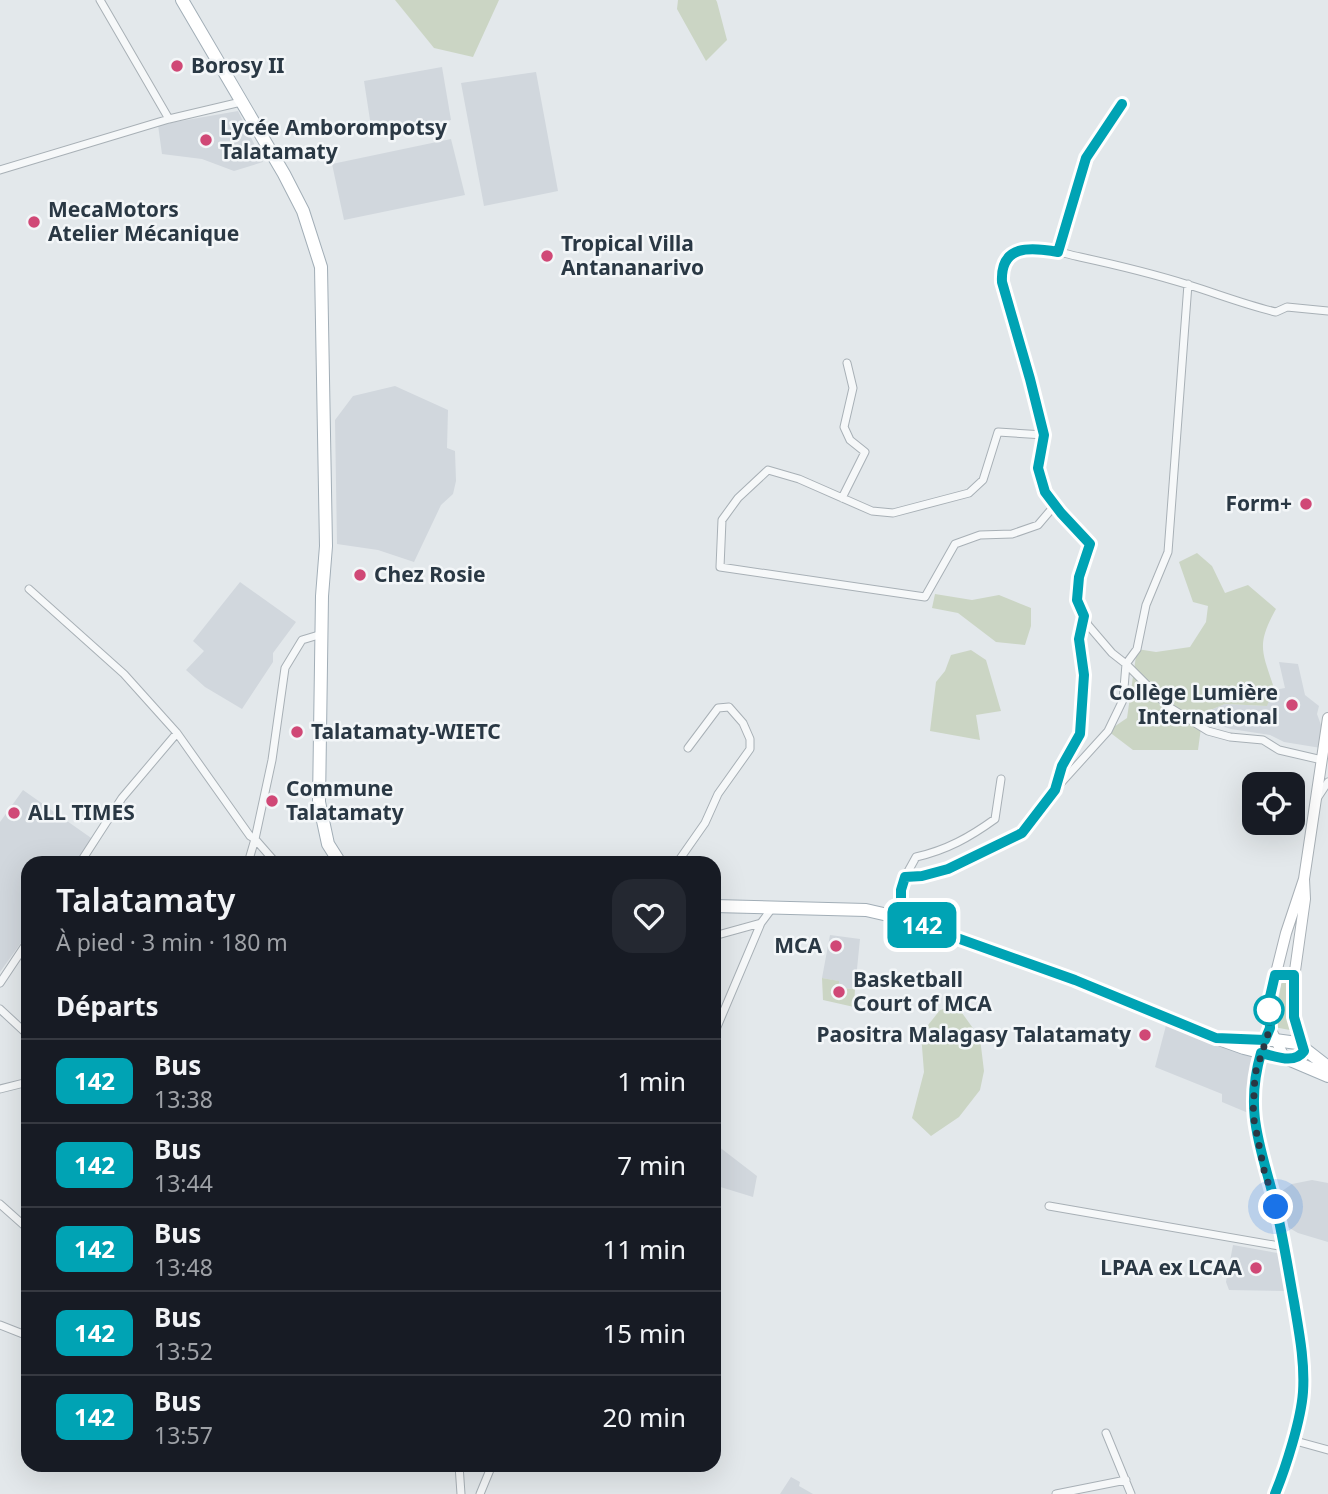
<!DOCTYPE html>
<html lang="fr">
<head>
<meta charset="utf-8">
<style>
  body { margin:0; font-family:"Noto Sans",sans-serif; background:#242831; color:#f1f3f6; height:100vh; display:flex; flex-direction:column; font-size:26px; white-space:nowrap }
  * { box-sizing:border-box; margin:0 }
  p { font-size:23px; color:#9ea1a6 }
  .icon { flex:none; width:38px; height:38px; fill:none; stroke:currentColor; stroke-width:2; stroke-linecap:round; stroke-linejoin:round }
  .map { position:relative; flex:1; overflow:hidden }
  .details { position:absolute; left:21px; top:856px; width:700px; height:616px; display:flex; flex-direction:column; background:#171b24; border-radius:21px; box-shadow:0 7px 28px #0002 }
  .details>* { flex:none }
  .badge { padding:0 14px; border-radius:10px; font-size:24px; line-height:46px }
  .tools { position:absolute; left:1242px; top:772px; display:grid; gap:14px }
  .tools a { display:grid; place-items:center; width:63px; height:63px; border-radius:14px; background:#171b24; box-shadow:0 7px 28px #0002; font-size:35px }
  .you { position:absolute; width:35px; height:35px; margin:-18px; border:5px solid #fff; border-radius:50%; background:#1a73e8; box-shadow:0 0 0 10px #1a73e833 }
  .map>.badge { position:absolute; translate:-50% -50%; box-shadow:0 0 0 4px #fff }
  h2 { padding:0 35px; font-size:26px; line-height:63px }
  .round { display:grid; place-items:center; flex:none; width:74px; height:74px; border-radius:21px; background:#242831 }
  .headline { display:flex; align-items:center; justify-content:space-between; height:119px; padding:0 35px }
  h1 { font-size:33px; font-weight:600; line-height:52px }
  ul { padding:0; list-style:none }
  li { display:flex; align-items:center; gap:21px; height:84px; padding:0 35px; border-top:2px solid #363941 }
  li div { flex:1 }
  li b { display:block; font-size:26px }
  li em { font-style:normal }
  li .badge { min-width:77px; font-weight:700; text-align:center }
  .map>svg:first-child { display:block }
  .built { fill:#d1d7dd }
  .green { fill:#cbd5c4 }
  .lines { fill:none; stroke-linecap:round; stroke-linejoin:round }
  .street-casing { stroke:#a8b0b6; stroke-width:9 }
  .secondary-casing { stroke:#a8b0b6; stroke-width:12 }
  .primary-casing { stroke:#a2aeb7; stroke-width:14 }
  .street { stroke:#f6f8f9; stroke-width:7 }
  .secondary { stroke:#fff; stroke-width:10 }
  .primary { stroke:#fff; stroke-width:12 }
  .line-casing { stroke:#fff; stroke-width:16 }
  .line { stroke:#00a3b4; stroke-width:10 }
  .walk { stroke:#2a3844; stroke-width:7; stroke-dasharray:0 12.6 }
  .poi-dot { fill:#d04876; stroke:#f3f6f8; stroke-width:2.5 }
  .stop-dot { fill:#fff; stroke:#00a3b4; stroke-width:3.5 }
  .labels { text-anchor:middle; stroke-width:5; stroke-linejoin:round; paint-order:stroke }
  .poi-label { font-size:21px; font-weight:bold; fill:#2a3844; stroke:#f3f6f8; text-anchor:start }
</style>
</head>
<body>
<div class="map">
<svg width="1328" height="1494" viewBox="0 0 1328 1494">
  <rect width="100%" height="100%" fill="#e3e8eb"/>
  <path class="built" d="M442 67 451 120 372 133 364 81Z
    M536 72 558 191 484 206 461 83Z
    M238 111 263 162 234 171 202 159 162 154 158 125Z
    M451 139 465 195 344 220 332 164Z
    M395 386 448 410 447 448 455 451 456 481 453 494 441 505 414 562 378 550 337 544 335 420 353 396Z
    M240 582 296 622 273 653V662L242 709 205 687 186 670 204 651 193 641Z
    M1279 662 1298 664 1305 695 1319 706 1317 714 1321 725V748L1284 742 1270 735 1231 729 1213 723 1203 713 1225 704 1267 706 1269 691 1285 688Z
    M23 790 94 840 78 863H28V933L0 972V822Z
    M830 935 860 939 855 989 838 988V981L822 978Z
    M1168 1018 1261 1053 1253 1115 1222 1102V1094L1155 1067Z
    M714 1143 757 1176 753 1197 714 1185Z
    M1312 1180 1328 1183V1242L1298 1233 1286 1226 1278 1194 1292 1184Z
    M1233 1245 1283 1254 1286 1291 1229 1290 1226 1282Z
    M791 1477 800 1482 799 1486 813 1494H780Z"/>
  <path class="green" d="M395 0H499L473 57 434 48Z
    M678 0H716L717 2 727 40 706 61 677 9Z
    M1197 553 1212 566 1225 593 1248 585 1276 609C1256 645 1262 651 1274 688L1267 706 1225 704 1203 713 1198 750H1133L1108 731 1127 718 1137 649 1156 652 1190 647 1206 622 1208 606 1193 602 1179 562Z
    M935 594 972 600 999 595 1031 608V626L1025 645 996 642 958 613 932 608Z
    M971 650 986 660 1001 711 976 715 980 740 930 731 936 682 945 671 951 655Z
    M822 978 839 981V988L855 989 854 1007 823 1000Z
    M1282 979 1294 980 1295 1031 1274 1027Z
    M957 1006 980 1038 984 1071 980 1090 959 1117 931 1136 912 1118 924 1072 921 1034 940 1010Z"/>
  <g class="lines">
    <defs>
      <path id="street" d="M100 0 169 119
        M0 170 169 119 241 102
        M1058 252 1086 158 1122 104
        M1044 435 998 432 983 480 969 493 893 513 872 511 799 479 768 470 738 498 722 520 720 567 925 597 955 544 980 535 1012 534 1038 525 1055 505
        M842 498 865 452 850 440 844 427 853 388 847 363
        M29 589 124 674 177 733
        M1322 760 1279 750 1263 740 1230 737 1208 731 1169 707 1126 664 1112 653 1088 625 1077 600 1079 577 1090 544 1061 513 1045 492 1038 468 1044 435 1030 379 1002 282C1001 265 1013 247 1033 247 1048 248 1065 254 1080 257 1117 265 1154 274 1189 285 1218 294 1246 305 1276 312L1287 307 1328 311
        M1056 786 1062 766 1080 734 1084 675 1079 639 1084 616
        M1318 797 1328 782
        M255 839 276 863
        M80 863 122 798 177 733 250 836 255 839 272 760 285 668 302 640 322 634
        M248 863 255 839
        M677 863 705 823 718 794 750 749V739L743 723 729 707 718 708 688 748
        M905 877 916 857C947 850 970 837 995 819L1001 779
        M901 918V890L905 877 922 876 949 869 1022 833 1041 805 1108 731 1123 700 1126 664 1137 649 1146 605 1168 552 1188 284
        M714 936 761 923 773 907
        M0 983 28 941
        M0 1009 28 1035
        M714 1034 761 923
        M1261 1051C1243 1112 1261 1149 1276 1207 1283 1238 1288 1270 1294 1301 1299 1331 1305 1361 1303 1391 1301 1420 1286 1468 1275 1494
        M0 1089 28 1082
        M0 1204 28 1229
        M1049 1206 1285 1247
        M0 1325 28 1336
        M1106 1433 1131 1494
        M1292 1440 1328 1450
        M459 1465 461 1494
        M480 1494 492 1465
        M1056 1494 1126 1480"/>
      <path id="secondary" d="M1304 879 1305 899 1293 985 1294 1017 1304 1051 1300 1056 1293 1059 1283 1055 1270 1028 1269 1001 1286 933 1304 879 1328 718"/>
      <path id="primary" d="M182 0 284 174 303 211 321 267 326 546 322 596 319 802 328 844 340 863
        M714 906 866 910 901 918 1075 980 1216 1038 1244 1048 1288 1059 1328 1076
        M1233 1039 1275 1040 1297 1043 1328 1067"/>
    </defs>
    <use href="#street" class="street-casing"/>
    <use href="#secondary" class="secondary-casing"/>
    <use href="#primary" class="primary-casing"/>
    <use href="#street" class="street"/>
    <use href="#secondary" class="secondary"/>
    <use href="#primary" class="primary"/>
  </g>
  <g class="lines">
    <defs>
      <path id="line" d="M1122 104 1086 158 1058 252C1031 247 1000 244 1002 282L1030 379 1044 435 1038 468 1045 492 1061 513 1090 544 1079 577 1077 600 1084 616 1079 639 1084 675 1080 734 1062 766 1055 790 1022 833 948 869 922 876 905 877 901 890V918L1075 980 1216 1038 1265 1040 1270 1028 1269 1001 1275 975H1294V1017L1304 1051C1294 1065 1275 1056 1261 1053 1244 1112 1261 1147 1275 1203 1283 1236 1288 1269 1294 1302 1299 1332 1305 1362 1303 1392 1301 1420 1286 1467 1275 1494"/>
    </defs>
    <use href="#line" class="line-casing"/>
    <use href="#line" class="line"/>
    <path class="walk" d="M1269 1010 1270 1028 1255 1074 1253 1115 1264 1170 1276 1207"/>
  </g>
  <g class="poi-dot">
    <circle cx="177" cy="66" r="7"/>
    <circle cx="206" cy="140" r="7"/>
    <circle cx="34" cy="222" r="7"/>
    <circle cx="547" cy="256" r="7"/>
    <circle cx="1306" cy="504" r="7"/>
    <circle cx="360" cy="575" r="7"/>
    <circle cx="1292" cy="705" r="7"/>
    <circle cx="297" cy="732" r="7"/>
    <circle cx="272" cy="801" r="7"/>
    <circle cx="14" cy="813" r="7"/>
    <circle cx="836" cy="946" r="7"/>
    <circle cx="839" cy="992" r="7"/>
    <circle cx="1145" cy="1035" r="7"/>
    <circle cx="1256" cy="1268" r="7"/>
  </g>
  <circle class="stop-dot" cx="1269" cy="1010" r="14"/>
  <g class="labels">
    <g class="poi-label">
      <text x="191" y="73">Borosy II</text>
      <text x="220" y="135">Lycée Amborompotsy<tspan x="220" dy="24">Talatamaty</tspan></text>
      <text x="48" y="217">MecaMotors<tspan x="48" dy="24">Atelier Mécanique</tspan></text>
      <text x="561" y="251">Tropical Villa<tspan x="561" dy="24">Antananarivo</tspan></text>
      <text x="1292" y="511" text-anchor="end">Form+</text>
      <text x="374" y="582">Chez Rosie</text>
      <text x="1278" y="700" text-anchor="end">Collège Lumière<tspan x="1278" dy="24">International</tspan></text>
      <text x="311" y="739">Talatamaty-WIETC</text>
      <text x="286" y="796">Commune<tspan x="286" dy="24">Talatamaty</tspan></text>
      <text x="28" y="820">ALL TIMES</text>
      <text x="822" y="953" text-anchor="end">MCA</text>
      <text x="853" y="987">Basketball<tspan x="853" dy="24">Court of MCA</tspan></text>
      <text x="1131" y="1042" text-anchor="end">Paositra Malagasy Talatamaty</text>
      <text x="1242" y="1275" text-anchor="end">LPAA ex LCAA</text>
    </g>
  </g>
</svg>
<div class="tools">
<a><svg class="icon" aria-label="locate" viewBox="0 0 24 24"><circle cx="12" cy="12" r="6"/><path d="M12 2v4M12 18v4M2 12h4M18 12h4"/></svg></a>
</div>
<div class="you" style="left:1276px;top:1207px"></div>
<b class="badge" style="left:922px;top:925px;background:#00a3b4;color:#fff">142</b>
<section class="details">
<div class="headline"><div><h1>Talatamaty</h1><p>À pied · 3 min · 180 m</p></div><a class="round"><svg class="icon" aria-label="heart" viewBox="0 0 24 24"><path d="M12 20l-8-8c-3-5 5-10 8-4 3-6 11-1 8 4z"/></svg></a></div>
<h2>Départs</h2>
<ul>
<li><span class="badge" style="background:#00a3b4;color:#fff">142</span><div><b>Bus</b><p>13:38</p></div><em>1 min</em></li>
<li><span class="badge" style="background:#00a3b4;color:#fff">142</span><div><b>Bus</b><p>13:44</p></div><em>7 min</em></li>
<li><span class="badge" style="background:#00a3b4;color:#fff">142</span><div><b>Bus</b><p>13:48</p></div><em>11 min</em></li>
<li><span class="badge" style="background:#00a3b4;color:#fff">142</span><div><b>Bus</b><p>13:52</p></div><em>15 min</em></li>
<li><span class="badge" style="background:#00a3b4;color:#fff">142</span><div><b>Bus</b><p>13:57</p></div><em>20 min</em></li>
</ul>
</section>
</div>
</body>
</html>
